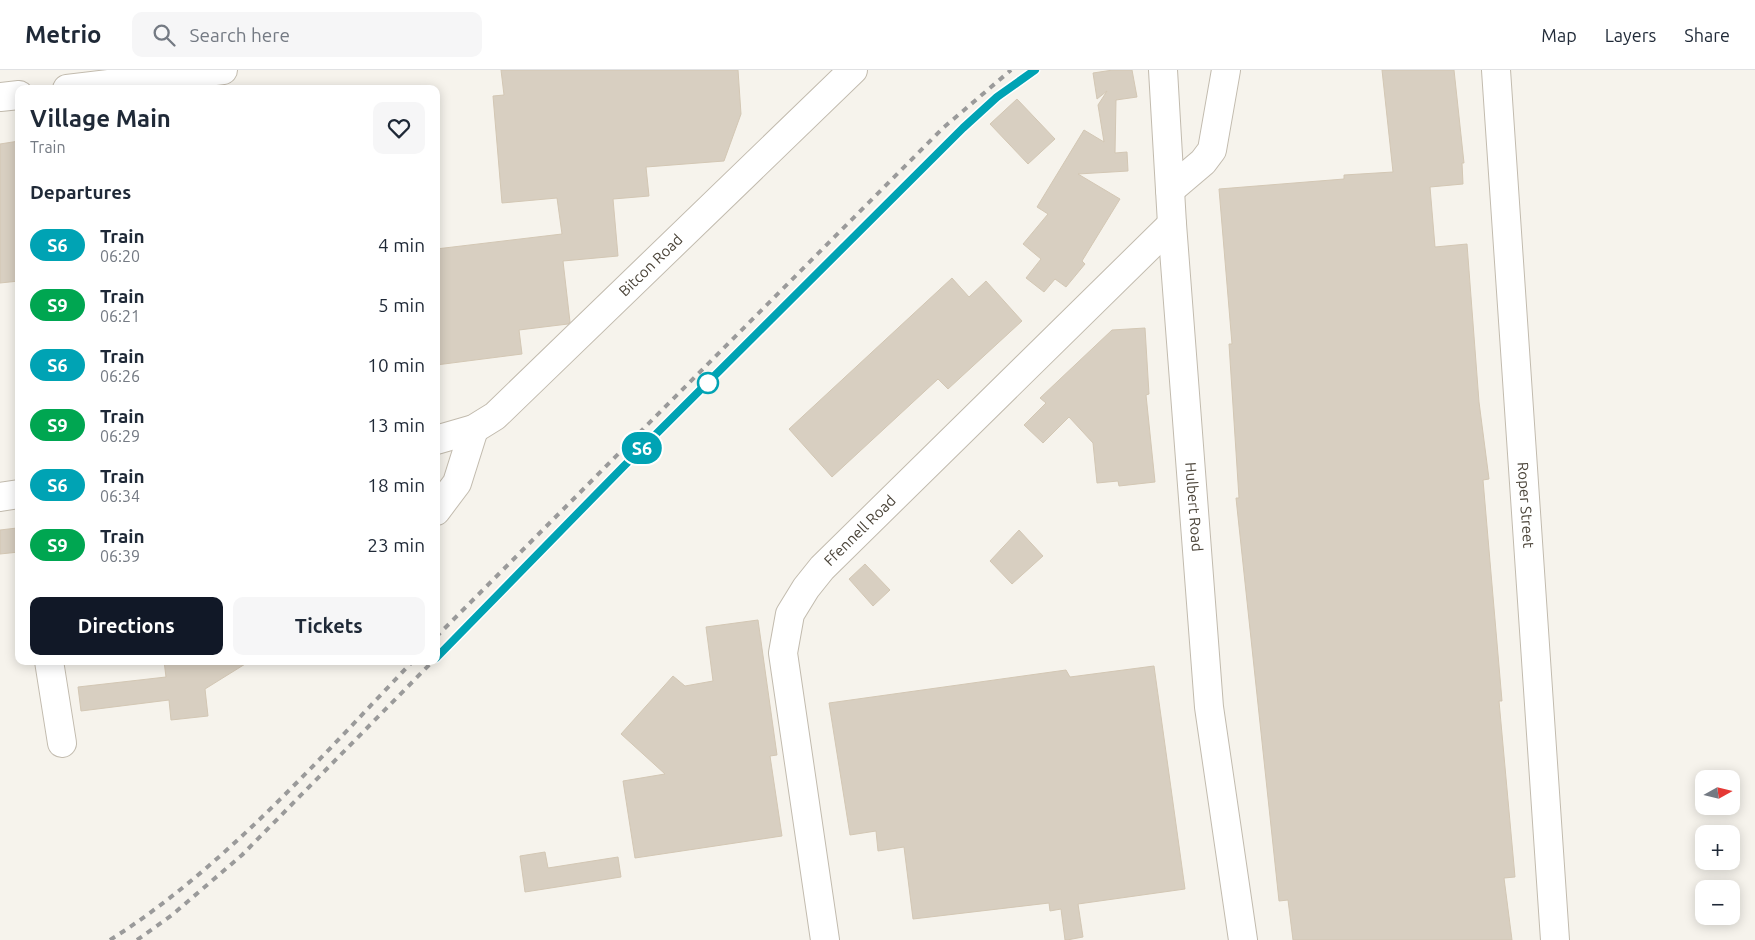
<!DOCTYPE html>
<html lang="en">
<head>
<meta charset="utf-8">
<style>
  body { margin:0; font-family:Ubuntu,sans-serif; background:#f6f6f7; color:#1f2937; height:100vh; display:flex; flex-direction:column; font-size:19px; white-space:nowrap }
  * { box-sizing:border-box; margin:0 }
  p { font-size:16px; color:#747a83 }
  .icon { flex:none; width:28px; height:28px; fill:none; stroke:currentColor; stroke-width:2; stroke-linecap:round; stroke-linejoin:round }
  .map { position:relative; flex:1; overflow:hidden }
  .side { position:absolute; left:15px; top:15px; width:425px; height:580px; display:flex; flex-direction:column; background:#fff; border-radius:10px; box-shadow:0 2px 12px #0003 }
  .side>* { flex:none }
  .badge { padding:0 10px; border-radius:16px; font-size:18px; line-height:32px }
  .needle { width:32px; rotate:82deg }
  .fabs { position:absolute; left:1695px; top:700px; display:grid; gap:10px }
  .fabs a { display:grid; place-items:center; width:45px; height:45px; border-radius:10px; background:#fff; box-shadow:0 2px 12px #0003; font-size:25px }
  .map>.badge { position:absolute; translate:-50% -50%; box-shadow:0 0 0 2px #fff }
  h2 { padding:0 15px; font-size:19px; line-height:45px }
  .round { display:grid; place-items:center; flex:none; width:52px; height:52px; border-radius:10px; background:#f6f6f7 }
  .head { display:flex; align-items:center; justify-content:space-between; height:85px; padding:0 15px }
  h1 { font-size:24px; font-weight:600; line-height:38px }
  .button { display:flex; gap:10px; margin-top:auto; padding:10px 15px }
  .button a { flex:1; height:58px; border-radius:10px; background:#111827; color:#fff; font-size:20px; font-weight:600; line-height:58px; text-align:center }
  .button a+a { background:#f6f6f7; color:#1f2937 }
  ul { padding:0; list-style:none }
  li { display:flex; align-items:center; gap:15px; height:60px; padding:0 15px }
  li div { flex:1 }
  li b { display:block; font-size:19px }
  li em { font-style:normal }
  li .badge { min-width:55px; font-weight:700; text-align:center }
  header { display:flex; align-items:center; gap:30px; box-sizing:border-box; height:70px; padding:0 25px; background:#fff; border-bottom:1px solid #e0e1e3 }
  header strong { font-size:24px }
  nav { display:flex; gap:28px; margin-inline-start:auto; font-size:18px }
  .search { width:350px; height:45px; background:#f6f6f7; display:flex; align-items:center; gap:12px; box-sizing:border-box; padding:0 18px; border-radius:10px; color:#747a83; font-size:19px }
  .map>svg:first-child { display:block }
  .building { fill:#d8cfc1; stroke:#d3c7b4 }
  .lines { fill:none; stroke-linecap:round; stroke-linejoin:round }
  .minor-casing { stroke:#c2bbae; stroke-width:30 }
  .minor { stroke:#fff; stroke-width:28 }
  .rail { stroke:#9a9a9a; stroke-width:4; stroke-dasharray:6 6; stroke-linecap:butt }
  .line-casing { stroke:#fff; stroke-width:11 }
  .line { stroke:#00a3b4; stroke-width:8 }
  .stop-dot { fill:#fff; stroke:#00a3b4; stroke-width:2.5 }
  .labels { text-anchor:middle; stroke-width:4; stroke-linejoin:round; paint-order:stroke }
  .street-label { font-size:15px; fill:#4b4439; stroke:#fff }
</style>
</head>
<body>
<header>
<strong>Metrio</strong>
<div class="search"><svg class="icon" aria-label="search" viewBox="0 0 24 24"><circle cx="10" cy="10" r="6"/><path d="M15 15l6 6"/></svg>Search here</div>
<nav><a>Map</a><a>Layers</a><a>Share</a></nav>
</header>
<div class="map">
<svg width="1755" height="870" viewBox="0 0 1755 870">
  <rect width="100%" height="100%" fill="#f6f3ec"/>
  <path class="building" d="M501 0H738L741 44 724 91 646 97 649 126 613 129 618 186 563 191 570 252 568 254 519 260 522 284 436 295V179L562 164 557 128 502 133 493 26 504 25Z
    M1113 0H1132L1137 27 1116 30 1115 83 1127 82 1128 101 1078 104 1120 129 1082 191 1085 194 1066 217 1055 209 1044 222 1026 208 1041 189 1023 174 1048 144 1037 137 1084 60 1104 72 1098 35 1107 21 1097 29 1093 3Z
    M1382 0H1454L1464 93H1462L1463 114 1430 117 1435 177 1467 174 1479 332 1489 409 1483 410 1502 631H1499L1515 807 1504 808 1512 870H1293L1288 830 1279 831 1236 428H1239L1229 274H1232L1219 119 1344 109V105L1393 102Z
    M1017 29 1055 69 1028 94 990 54Z
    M19 71V211L0 213V74Z
    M952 208 969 227 986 211 1022 251 948 319 938 309 832 407 789 359Z
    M1145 258 1149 324 1146 325 1155 412 1119 416 1118 411 1097 413 1093 373 1069 347 1043 373 1024 355 1046 333 1040 328 1112 260Z
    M17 458 19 482 0 484V460Z
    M1019 460 1043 486 1012 514 990 491Z
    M865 494 890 520 873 536 849 509Z
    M758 550 777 685 770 686 782 766 635 788 623 711 665 704 621 664 673 606 685 616 713 611 706 557Z
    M164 591H250L205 619 208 646 171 650 169 630 81 641 78 617 166 607Z
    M1154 596 1185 819 1078 834 1083 867 1067 870H1065L1061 839 1050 841 1049 833 913 849 904 777 878 781 876 761 850 765 829 633 1066 600 1070 607Z
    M545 782 548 798 618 787 621 807 525 822 520 786Z"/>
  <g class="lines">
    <defs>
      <g id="minor">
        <path id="s1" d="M1163 0 1172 154 1209 637 1243 870"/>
        <path id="s2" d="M1496 0 1555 870"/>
        <path d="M67 19 223 0"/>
        <path d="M0 27 19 25"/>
        <path d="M1170 120 1203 92 1212 80 1226 0"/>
        <path id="s3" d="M436 370 474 359 495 346 853 0"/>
        <path d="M0 427 19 424"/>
        <path d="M436 441 457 413 474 359"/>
        <path d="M49 591 62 673"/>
        <path id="s4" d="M825 870 783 583 790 544 806 518 822 498 1172 154"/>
      </g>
    </defs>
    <use href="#minor" class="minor-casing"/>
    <use href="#minor" class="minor"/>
    <path class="rail" d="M436 567 943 58 1011 0
      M436 588 623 397 963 58 997 27 1035 0
      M110 870C223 799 321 687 413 591
      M137 870 172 845 242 785 433 591"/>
  </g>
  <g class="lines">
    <defs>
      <path id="line" d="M436 588 623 397 963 58 997 27 1035 0"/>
    </defs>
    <use href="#line" class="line-casing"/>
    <use href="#line" class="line"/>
  </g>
  <circle class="stop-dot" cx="708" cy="313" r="10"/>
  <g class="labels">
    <g class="street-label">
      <text dy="5" stroke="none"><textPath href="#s3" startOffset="281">Bitcon Road</textPath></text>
      <text dy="5" stroke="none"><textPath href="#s2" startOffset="436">Roper Street</textPath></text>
      <text dy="5" stroke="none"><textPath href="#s1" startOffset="438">Hulbert Road</textPath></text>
      <text dy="5" stroke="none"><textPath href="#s4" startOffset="439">Ffennell Road</textPath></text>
    </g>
  </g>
</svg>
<div class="fabs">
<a><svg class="needle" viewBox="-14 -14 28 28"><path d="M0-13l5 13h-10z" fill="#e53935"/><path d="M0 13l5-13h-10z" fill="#747a83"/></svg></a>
<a>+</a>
<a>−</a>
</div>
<b class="badge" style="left:642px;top:378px;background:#00a3b4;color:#fff">S6</b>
<section class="side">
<div class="head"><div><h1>Village Main</h1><p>Train</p></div><a class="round"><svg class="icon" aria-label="heart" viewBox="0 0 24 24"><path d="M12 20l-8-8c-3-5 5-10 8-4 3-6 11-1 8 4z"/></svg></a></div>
<h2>Departures</h2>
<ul>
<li><span class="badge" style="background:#00a3b4;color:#fff">S6</span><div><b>Train</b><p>06:20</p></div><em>4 min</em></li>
<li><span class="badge" style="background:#00a651;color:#fff">S9</span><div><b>Train</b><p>06:21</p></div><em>5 min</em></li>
<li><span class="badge" style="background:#00a3b4;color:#fff">S6</span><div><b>Train</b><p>06:26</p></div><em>10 min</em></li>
<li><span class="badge" style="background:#00a651;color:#fff">S9</span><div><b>Train</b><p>06:29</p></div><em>13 min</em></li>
<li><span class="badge" style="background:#00a3b4;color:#fff">S6</span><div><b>Train</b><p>06:34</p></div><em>18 min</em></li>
<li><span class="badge" style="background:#00a651;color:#fff">S9</span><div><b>Train</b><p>06:39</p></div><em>23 min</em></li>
</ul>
<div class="button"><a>Directions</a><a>Tickets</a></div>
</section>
</div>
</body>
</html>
